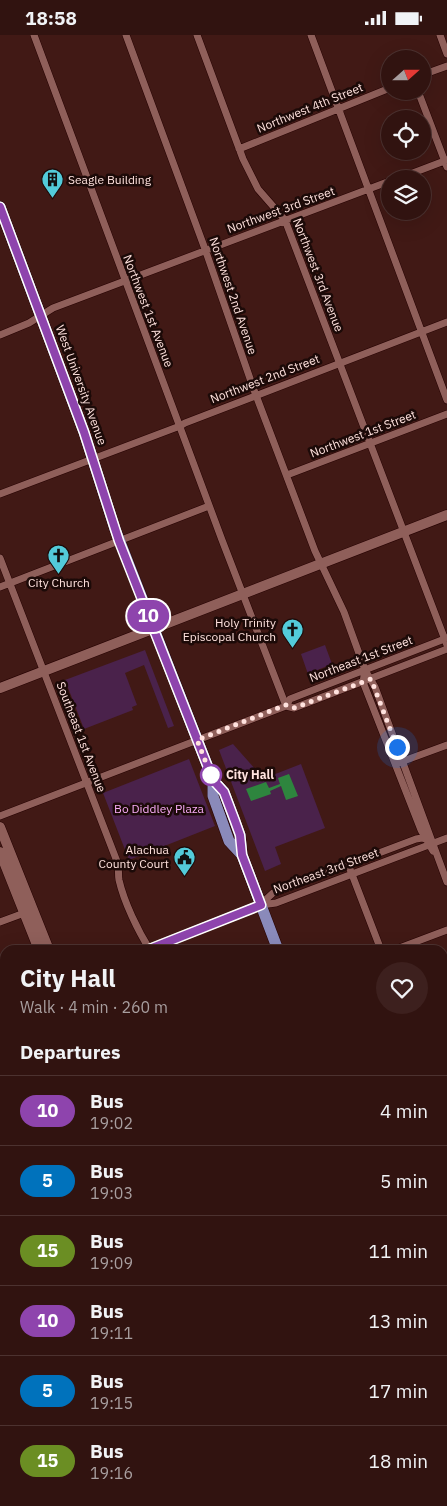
<!DOCTYPE html>
<html lang="en">
<head>
<meta charset="utf-8">
<style>
  body { margin:0; font-family:"IBM Plex Sans",sans-serif; background:#3d201e; color:#f1f3f6; height:100vh; display:flex; flex-direction:column; font-size:19px; white-space:nowrap }
  * { box-sizing:border-box; margin:0 }
  p { font-size:16px; color:#a89e9f }
  .icon { flex:none; width:28px; height:28px; fill:none; stroke:currentColor; stroke-width:2; stroke-linecap:round; stroke-linejoin:round }
  .map { position:relative; flex:1; overflow:hidden }
  .sheet { position:absolute; left:0px; top:910px; width:448px; height:561px; display:flex; flex-direction:column; background:#311310; border-radius:15px 15px 0 0; box-shadow:0 5px 20px #0002,0 0 0 1px #4c3230 }
  .sheet>* { flex:none }
  .badge { padding:0 10px; border-radius:16px; font-size:18px; line-height:32px }
  .needle { width:32px; rotate:69deg }
  .controls { position:absolute; left:381px; top:15px; display:grid; gap:10px }
  .controls a { display:grid; place-items:center; width:50px; height:50px; border-radius:50%; background:#311310; box-shadow:0 5px 20px #0002,0 0 0 1px #4c3230; font-size:25px }
  .you { position:absolute; width:25px; height:25px; margin:-12px; border:4px solid #fff; border-radius:50%; background:#1a73e8; box-shadow:0 0 0 8px #1a73e833 }
  .map>.badge { position:absolute; translate:-50% -50%; box-shadow:0 0 0 2px #fff }
  h2 { padding:0 20px; font-size:19px; line-height:45px }
  .round { display:grid; place-items:center; flex:none; width:52px; height:52px; border-radius:26px; background:#3d201e }
  .summary { display:flex; align-items:center; justify-content:space-between; height:85px; padding:0 20px }
  h1 { font-size:24px; font-weight:700; line-height:38px }
  ul { padding:0; list-style:none }
  li { display:flex; align-items:center; gap:15px; height:70px; padding:0 20px; border-top:1px solid #4c3230 }
  li div { flex:1 }
  li b { display:block; font-size:19px }
  li em { font-style:normal }
  li .badge { min-width:55px; font-weight:700; text-align:center }
  .status { display:flex; justify-content:space-between; align-items:center; height:35px; padding:0 25px; background:#311310; direction:ltr }
  .status svg { height:14px; fill:currentColor }
  .map>svg:first-child { display:block }
  .green { fill:#4a224b }
  .water { fill:#2e853e }
  .lines { fill:none; stroke-linecap:round; stroke-linejoin:round }
  .stream { stroke:#2e853e; stroke-width:2.5 }
  .street-casing { stroke:#260202; stroke-width:8 }
  .secondary-casing { stroke:#260202; stroke-width:11 }
  .primary-casing { stroke:#260202; stroke-width:12 }
  .street { stroke:#8f5f5a; stroke-width:7 }
  .secondary { stroke:#8f5f5a; stroke-width:10 }
  .primary { stroke:#8a8aba; stroke-width:11 }
  .line-casing { stroke:#fff; stroke-width:11 }
  .line { stroke:#8e44ad; stroke-width:8 }
  .walk { stroke:#ffe2de; stroke-width:5; stroke-dasharray:0 9 }
  .stop-dot { fill:#fff; stroke:#8e44ad; stroke-width:2.5 }
  .labels { text-anchor:middle; stroke-width:5; stroke-linejoin:round; paint-order:stroke }
  .street-label { font-size:12px; fill:#ffe2de; stroke:#1c0a08 }
  .poi-label { font-size:12px; fill:#ffe2de; stroke:#1c0a08; text-anchor:end }
  .stop-label { font-size:12px; font-weight:bold; fill:#ffe2de; stroke:#1c0a08; text-anchor:start }
  .park-label { font-size:12px; fill:#f9acf8; stroke:#1c0a08 }
</style>
</head>
<body>
<div class="status"><b>18:58</b><svg viewBox="0 0 49 12"><path d="M0 12V9h3v3zM5 12V6h3v6zM10 12V3h3v9zM15 12V0h3v12zM26 1h20v11H26zM47 4h2v5h-2z"/></svg></div>
<div class="map">
<svg width="447" height="1471" viewBox="0 0 447 1471">
  <rect width="100%" height="100%" fill="#411915"/>
  <path class="green" d="M325 610 332 629 308 639 301 619Z
    M145 615 174 691 168 693 144 630 125 638 137 670 132 672 133 675 84 694 65 645Z
    M233 709 256 735 260 745 301 729 325 793 275 812 281 829 265 836 219 715Z
    M189 724 215 791 129 825 103 758Z
    M447 1069V1157L443 1159V1070Z
    M0 1191H5V1278L0 1280Z
    M442 1392 447 1404V1460L443 1461Z"/>
  <path class="water" d="M289 739 298 761 286 765 281 751 270 756 271 759 251 766 246 754 266 747 269 753 280 749 278 743Z"/>
  <g class="lines">
    <path class="stream" d="M442 1018 447 1019
      M0 1219 5 1216"/>
    <defs>
      <path id="street" d="M34 0 222 505 286 671
        M126 0 205 214 254 355 315 516 344 577 365 635 375 652 447 847
        M197 0 243 124 258 154 285 185 447 610
        M311 0 447 365
        M440 0 447 19
        M422 40 447 31
        M418 56 447 132
        M239 114 390 53
        M397 144 447 125
        M0 300 29 288 53 273 390 146
        M287 440 447 379
        M0 459 180 391 185 388 447 287
        M0 523 118 829C119 835 118 840 119 845 124 867 138 896 150 915
        M0 552 209 471
        M365 635 363 647 421 795 433 816
        M286 671 294 673 447 614
        M398 728 447 710
        M0 781 286 671 290 664 447 603
        M348 829 381 915
        M261 869 273 858 416 804 422 803 428 805
        M261 870 276 868 447 803
        M0 887 27 877
        M394 915 447 895
        M442 989 447 987
        M0 1026 5 1039
        M442 1063H447
        M0 1066 5 1064
        M0 1347 5 1345
        M352 1466 354 1471
        M126 1471 139 1466"/>
      <path id="secondary" d="M0 653 447 480
        M0 792 49 915
        M0 817 39 915
        M147 915 261 870
        M0 973 5 971
        M222 1466 223 1471
        M238 1466 240 1471"/>
      <path id="primary" d="M0 172 84 397 115 494 213 745V761L229 806 242 820
        M213 745 224 757 240 800 242 820 278 915
        M442 1333 447 1349
        M442 1360 447 1366"/>
    </defs>
    <use href="#street" class="street-casing"/>
    <use href="#secondary" class="secondary-casing"/>
    <use href="#primary" class="primary-casing"/>
    <use href="#street" class="street"/>
    <use href="#secondary" class="secondary"/>
    <use href="#primary" class="primary"/>
  </g>
  <g class="lines">
    <defs>
      <path id="line" d="M0 172 84 397 119 506 213 745 224 757 235 786 240 800 242 820 261 870 147 915"/>
    </defs>
    <use href="#line" class="line-casing"/>
    <use href="#line" class="line"/>
    <path class="walk" d="M211 740 213 745 197 705 286 670 294 673 371 644 397 712"/>
  </g>
  <defs>
    <symbol id="building-pin" viewBox="-11 -11 22 30"><path d="M0 17L-7.5 6A9.5 9.5 0 1 1 7.5 6Z" fill="#53cbda" stroke="#1c0a08"/><path d="M-4-6H4V6H1V3H-1V6H-4ZM-2.5-4.3h1.7v1.8h-1.7ZM.8-4.3h1.7v1.8H.8ZM-2.5-1h1.7V.8h-1.7ZM.8-1h1.7V.8H.8Z" fill="#111"/></symbol>
    <symbol id="church-pin" viewBox="-11 -11 22 30"><path d="M0 17L-7.5 6A9.5 9.5 0 1 1 7.5 6Z" fill="#53cbda" stroke="#1c0a08"/><path d="M-1.2-6h2.4v3.5h3.3v2.4h-3.3V6h-2.4V-.1h-3.3v-2.4h3.3Z" fill="#111"/></symbol>
    <symbol id="civic-pin" viewBox="-11 -11 22 30"><path d="M0 17L-7.5 6A9.5 9.5 0 1 1 7.5 6Z" fill="#53cbda" stroke="#1c0a08"/><path d="M-.6-6.5H3V-4.5H.6V-3L4-1V1h2V6H-6V1h2V-1L-.6-3ZM-1.2 2.5V6h2.4V2.5Z" fill="#111"/></symbol>
  </defs>
  <g fill-rule="evenodd">
    <use href="#building-pin" x="40" y="132" width="25" height="34"/>
    <use href="#church-pin" x="46" y="508" width="25" height="34"/>
    <use href="#church-pin" x="280" y="582" width="25" height="34"/>
    <use href="#civic-pin" x="172" y="810" width="25" height="34"/>
  </g>
  <circle class="stop-dot" cx="211" cy="740" r="10"/>
  <g class="labels">
    <g class="street-label">
      <text transform="translate(310 73) rotate(-22)" y="4">Northwest 4th Street</text>
      <text transform="translate(281 175) rotate(-20)" y="4">Northwest 3rd Street</text>
      <text transform="translate(318 240) rotate(69)" y="4">Northwest 3rd Avenue</text>
      <text transform="translate(233 261) rotate(71)" y="4">Northwest 2nd Avenue</text>
      <text transform="translate(148 276) rotate(69)" y="4">Northwest 1st Avenue</text>
      <text transform="translate(265 344) rotate(-21)" y="4">Northwest 2nd Street</text>
      <text transform="translate(81 350) rotate(70)" y="4">West University Avenue</text>
      <text transform="translate(363 399) rotate(-21)" y="4">Northwest 1st Street</text>
      <text transform="translate(361 624) rotate(-21)" y="4">Northeast 1st Street</text>
      <text transform="translate(81 702) rotate(69)" y="4">Southeast 1st Avenue</text>
      <text transform="translate(326 836) rotate(-20)" y="4">Northeast 3rd Street</text>
    </g>
    <g class="poi-label">
      <text x="68" y="149" text-anchor="start">Seagle Building</text>
      <text x="59" y="552" text-anchor="middle">City Church</text>
      <text x="276" y="592">Holy Trinity<tspan x="276" dy="14">Episcopal Church</tspan></text>
      <text x="169" y="819">Alachua<tspan x="169" dy="14">County Court</tspan></text>
    </g>
    <g class="stop-label">
      <text x="226" y="744">City Hall</text>
    </g>
    <g class="park-label">
      <text x="159" y="778">Bo Diddley Plaza</text>
    </g>
  </g>
</svg>
<div class="controls">
<a><svg class="needle" viewBox="-14 -14 28 28"><path d="M0-13l5 13h-10z" fill="#e53935"/><path d="M0 13l5-13h-10z" fill="#a89e9f"/></svg></a>
<a><svg class="icon" aria-label="locate" viewBox="0 0 24 24"><circle cx="12" cy="12" r="6"/><path d="M12 2v4M12 18v4M2 12h4M18 12h4"/></svg></a>
<a><svg class="icon" aria-label="layers" viewBox="0 0 24 24"><path d="M12 4l9 5-9 5-9-5zM3 14l9 5 9-5"/></svg></a>
</div>
<div class="you" style="left:397px;top:712px"></div>
<b class="badge" style="left:148px;top:581px;background:#8e44ad;color:#fff">10</b>
<section class="sheet">
<div class="summary"><div><h1>City Hall</h1><p>Walk · 4 min · 260 m</p></div><a class="round"><svg class="icon" aria-label="heart" viewBox="0 0 24 24"><path d="M12 20l-8-8c-3-5 5-10 8-4 3-6 11-1 8 4z"/></svg></a></div>
<h2>Departures</h2>
<ul>
<li><span class="badge" style="background:#8e44ad;color:#fff">10</span><div><b>Bus</b><p>19:02</p></div><em>4 min</em></li>
<li><span class="badge" style="background:#0072bc;color:#fff">5</span><div><b>Bus</b><p>19:03</p></div><em>5 min</em></li>
<li><span class="badge" style="background:#6b8e23;color:#fff">15</span><div><b>Bus</b><p>19:09</p></div><em>11 min</em></li>
<li><span class="badge" style="background:#8e44ad;color:#fff">10</span><div><b>Bus</b><p>19:11</p></div><em>13 min</em></li>
<li><span class="badge" style="background:#0072bc;color:#fff">5</span><div><b>Bus</b><p>19:15</p></div><em>17 min</em></li>
<li><span class="badge" style="background:#6b8e23;color:#fff">15</span><div><b>Bus</b><p>19:16</p></div><em>18 min</em></li>
</ul>
</section>
</div>
</body>
</html>
